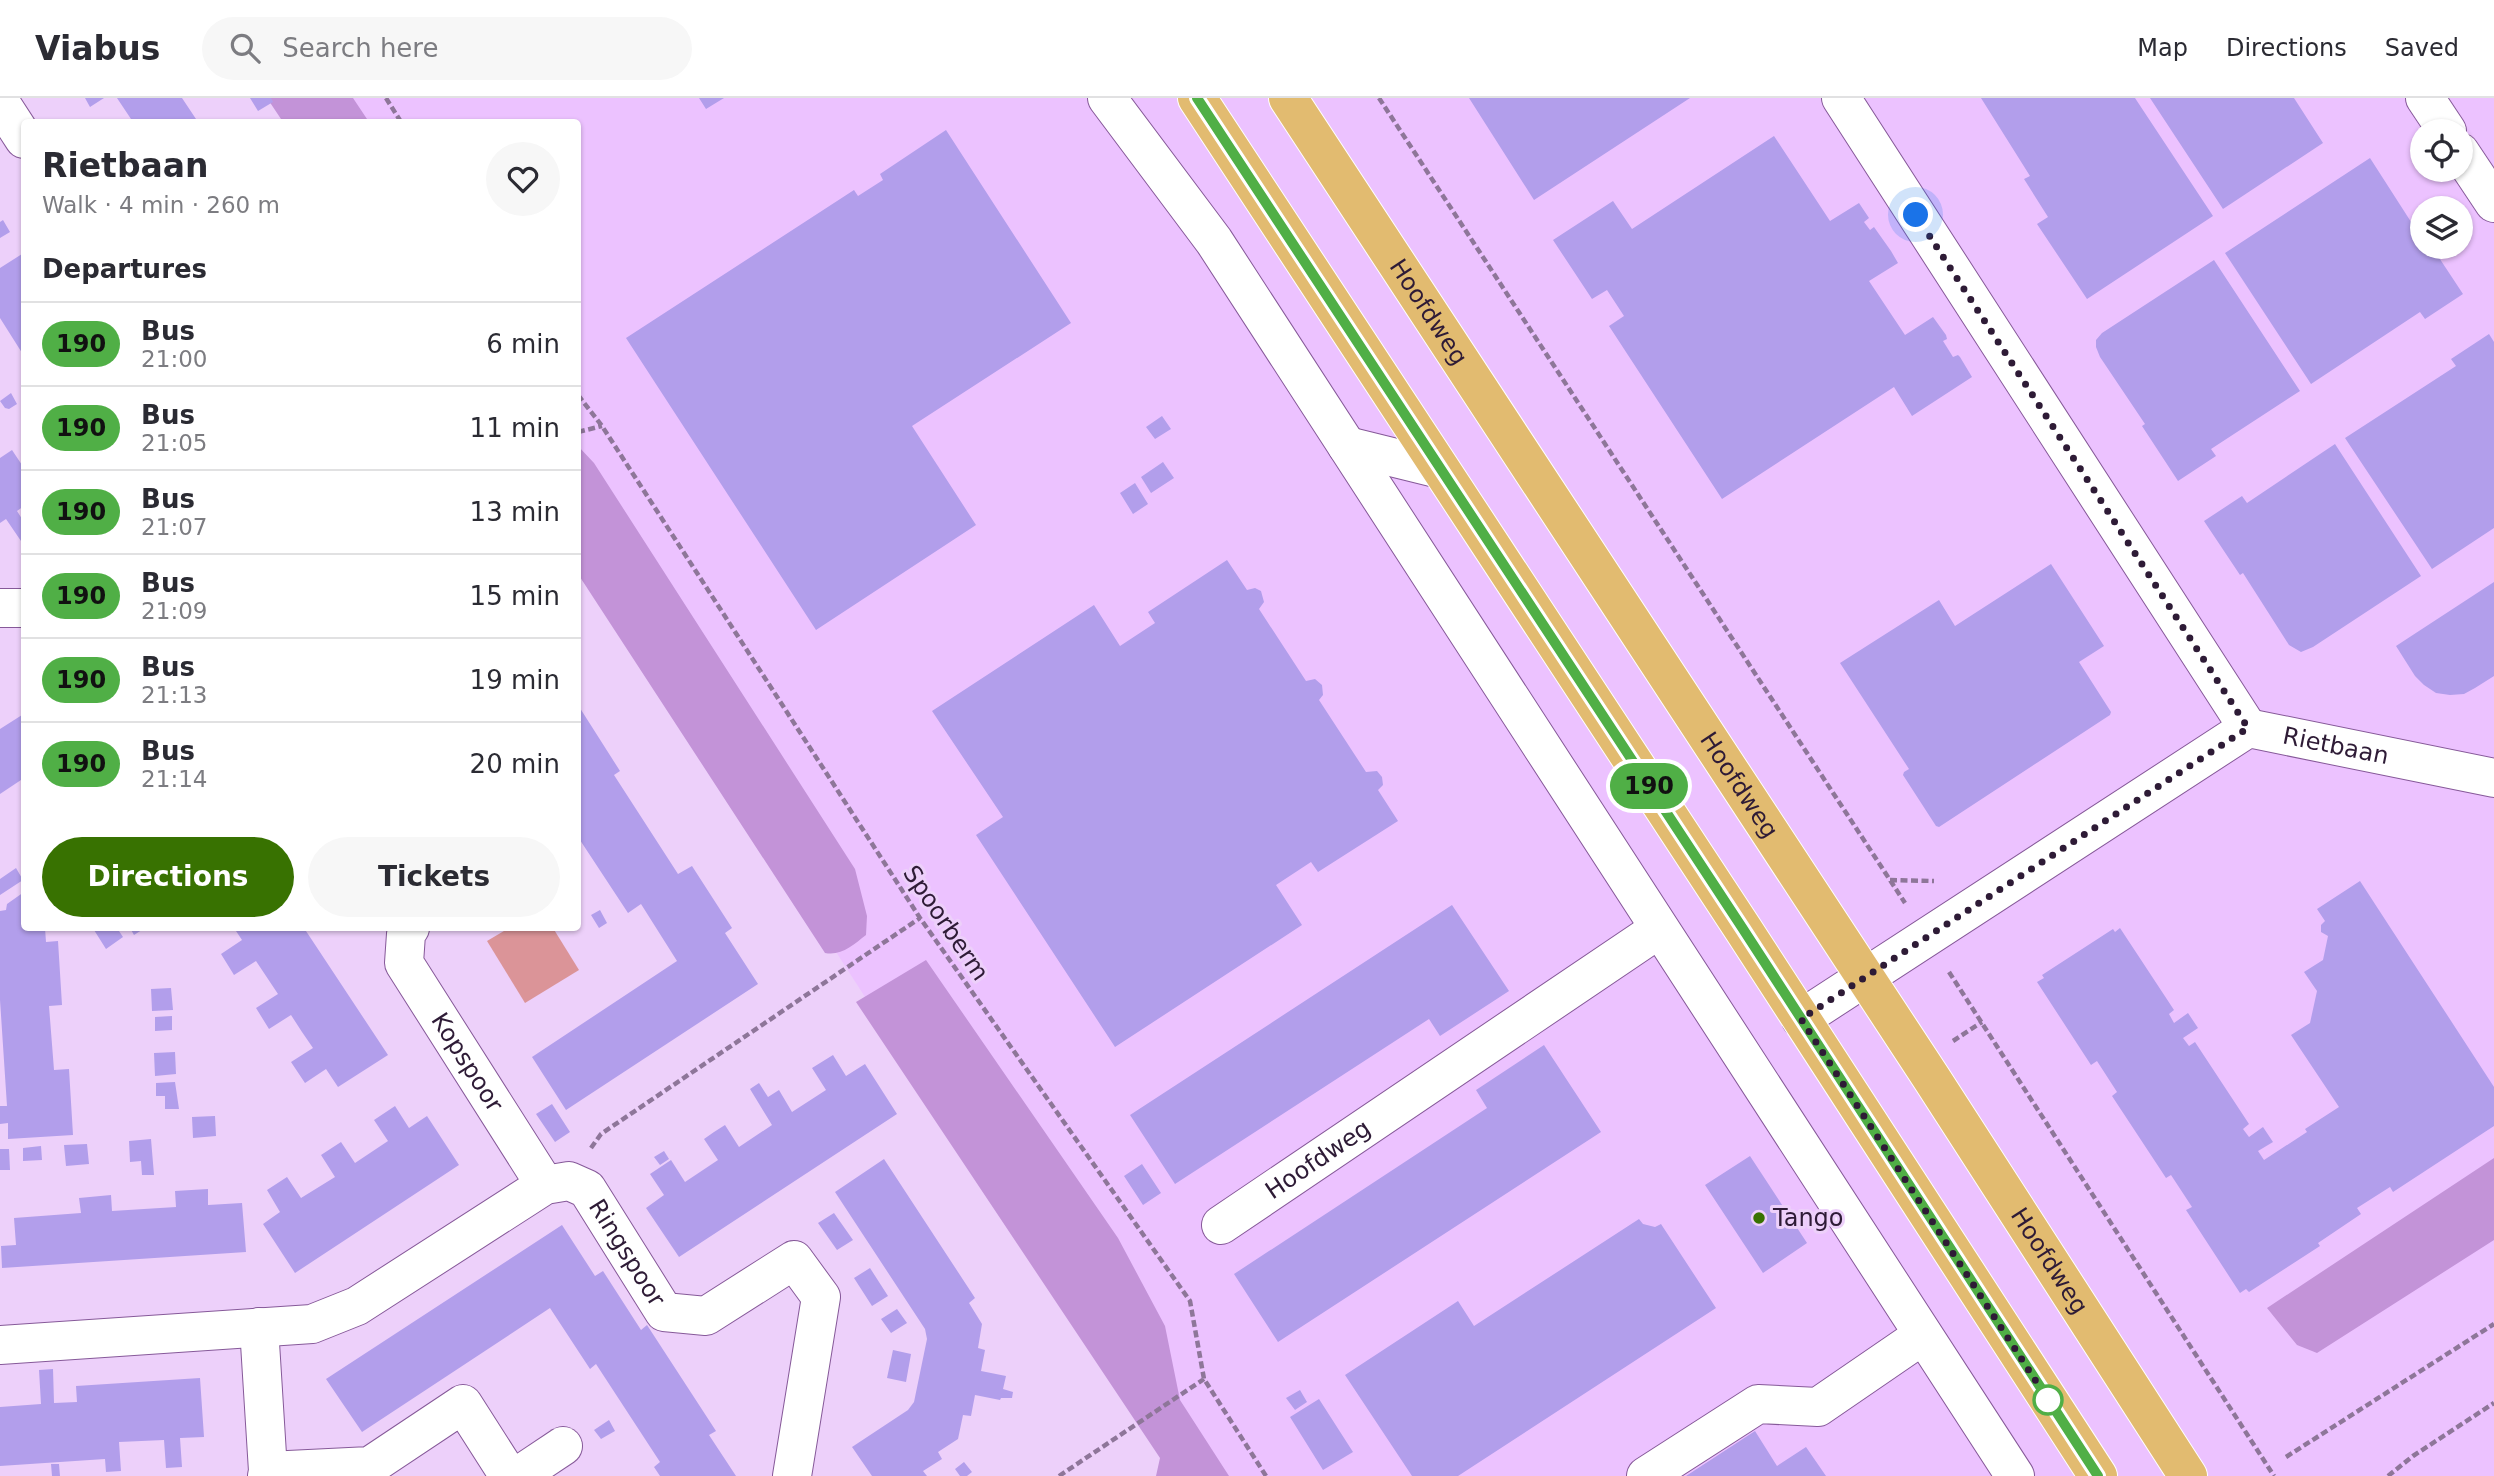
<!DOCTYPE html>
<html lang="en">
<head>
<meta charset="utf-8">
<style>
  body { margin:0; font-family:"DejaVu Sans",sans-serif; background:#f7f7f7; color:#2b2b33; height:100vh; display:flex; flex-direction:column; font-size:26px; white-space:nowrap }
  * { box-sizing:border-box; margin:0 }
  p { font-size:23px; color:#7c7c81 }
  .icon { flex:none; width:38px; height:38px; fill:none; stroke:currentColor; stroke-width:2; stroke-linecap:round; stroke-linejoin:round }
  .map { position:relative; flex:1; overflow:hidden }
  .sheet { position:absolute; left:21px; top:21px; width:560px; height:812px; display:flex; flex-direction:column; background:#fff; border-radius:7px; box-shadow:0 2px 5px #0004 }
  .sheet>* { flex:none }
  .badge { padding:0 14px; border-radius:23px; font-size:24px; line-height:46px }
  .controls { position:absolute; left:2410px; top:21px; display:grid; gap:14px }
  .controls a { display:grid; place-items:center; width:63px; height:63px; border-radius:50%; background:#fff; box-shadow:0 2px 5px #0004; font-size:35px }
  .you { position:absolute; width:35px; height:35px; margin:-18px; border:5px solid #fff; border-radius:50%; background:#1a73e8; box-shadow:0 0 0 10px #1a73e833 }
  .map>.badge { position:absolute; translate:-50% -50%; box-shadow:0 0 0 4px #fff }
  h2 { padding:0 21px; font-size:26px; line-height:63px }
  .round { display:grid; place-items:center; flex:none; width:74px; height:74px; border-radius:37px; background:#f7f7f7 }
  .summary { display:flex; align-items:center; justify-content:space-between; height:119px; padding:0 21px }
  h1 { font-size:33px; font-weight:600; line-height:52px }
  .primary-button { display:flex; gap:14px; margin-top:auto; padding:14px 21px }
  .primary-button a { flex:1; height:80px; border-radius:42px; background:#387201; color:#fff; font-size:28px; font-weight:600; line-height:80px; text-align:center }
  .primary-button a+a { background:#f7f7f7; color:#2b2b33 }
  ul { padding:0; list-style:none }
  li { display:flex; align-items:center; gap:21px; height:84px; padding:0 21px; border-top:2px solid #e1e1e2 }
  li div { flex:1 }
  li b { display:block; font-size:26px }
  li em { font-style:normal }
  li .badge { min-width:77px; font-weight:700; text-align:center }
  header { display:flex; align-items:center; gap:42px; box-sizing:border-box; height:98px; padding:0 35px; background:#fff; border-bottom:2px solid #e1e1e2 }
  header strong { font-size:33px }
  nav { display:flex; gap:38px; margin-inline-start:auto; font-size:24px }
  .search { width:490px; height:63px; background:#f7f7f7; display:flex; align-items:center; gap:18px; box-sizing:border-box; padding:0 24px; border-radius:38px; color:#7c7c81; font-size:26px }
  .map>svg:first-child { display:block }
  .built { fill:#ecc2ff; fill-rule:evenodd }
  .green { fill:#db9498 }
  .water { fill:#c393d8 }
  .building { fill:#b29eeb }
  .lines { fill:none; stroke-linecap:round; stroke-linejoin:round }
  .minor-casing { stroke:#865999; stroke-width:40 }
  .major-casing { stroke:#fff; stroke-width:40 }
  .path { stroke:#8e7699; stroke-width:4.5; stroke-dasharray:7 3.5; stroke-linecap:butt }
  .minor { stroke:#fff; stroke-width:38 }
  .major { stroke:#e2bb70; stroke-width:38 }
  .line-casing { stroke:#fff; stroke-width:16 }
  .line { stroke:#50af46; stroke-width:10 }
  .walk { stroke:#2e1b36; stroke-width:7; stroke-dasharray:0 12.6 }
  .poi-dot { fill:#387201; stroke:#edd0fa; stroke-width:2.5 }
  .stop-dot { fill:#fff; stroke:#50af46; stroke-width:3.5 }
  .labels { text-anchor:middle; stroke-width:6; stroke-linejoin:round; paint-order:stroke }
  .street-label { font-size:24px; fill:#2e1b36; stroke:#edd0fa }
  .poi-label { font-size:24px; fill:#2e1b36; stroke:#edd0fa; text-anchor:start }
</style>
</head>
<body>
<header>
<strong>Viabus</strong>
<div class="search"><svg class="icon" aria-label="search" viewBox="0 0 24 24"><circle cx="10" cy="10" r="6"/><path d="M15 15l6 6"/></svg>Search here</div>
<nav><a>Map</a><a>Directions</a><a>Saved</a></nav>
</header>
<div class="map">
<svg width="2494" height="1378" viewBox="0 0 2494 1378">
  <rect width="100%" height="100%" fill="#edd0fa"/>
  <path class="built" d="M285 0H2494V1378H1174L578 454V24H301ZM2422 33H2460V72H2422ZM2422 110H2460V149H2422Z"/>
  <path class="green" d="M509 830H553L579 872 525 905 487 843Z"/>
  <path class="water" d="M267 0H353L369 24H283Z
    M578 348 594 365 855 771 867 818 866 837C853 847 842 858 825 855L578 476Z
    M926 862 1118 1140 1165 1228 1180 1302 1229 1378H1156L1160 1360 856 904Z
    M2494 1060V1142L2317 1255 2297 1247 2267 1210Z"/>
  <path class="building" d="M85 0H104L90 9Z
    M117 0H182L198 24H133Z
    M250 0H271L273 4 258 13Z
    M699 0H724L706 11Z
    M1469 0H1690L1534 102Z
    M1981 0H2135L2213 118 2087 201 2037 126 2048 119 2024 81 2030 78Z
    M2150 0H2294L2323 45 2223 111Z
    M946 32 1071 225 912 328 976 427 816 532 626 240 854 92 858 98 883 82 880 76Z
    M1774 38 1830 123 1859 105 1869 120 1864 124 1870 132 1874 129 1891 153 1898 165 1869 183 1905 237 1933 219 1946 237 1947 241 1943 243 1953 259 1958 257 1960 259 1972 279 1912 318 1894 289 1722 401 1609 228 1624 218 1607 192 1592 201 1553 142 1613 103 1632 131Z
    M2370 60 2422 141V149H2432L2463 196 2425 221 2420 214 2311 286 2225 155Z
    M3 122 10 134 0 140V124Z
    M22 156 24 160V258L0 220V170Z
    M2214 162 2300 293 2211 351 2216 358 2178 383 2142 328 2145 326 2100 259 2096 249V242L2102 235Z
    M2489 236 2494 244V430L2432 471 2345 340 2456 268 2451 261Z
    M11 295 17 306 9 311 5 310 0 303Z
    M1162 318 1171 331 1155 341 1146 329Z
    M2335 346 2421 478 2313 549 2301 554 2289 547 2243 475 2240 477 2204 423 2242 398 2247 405Z
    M12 352 24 370V408L17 413 24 424V441L21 443 6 421 0 425V360Z
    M1163 364 1174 380 1151 395 1141 379Z
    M1135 385 1148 406 1133 416 1120 395Z
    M1227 462 1247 492 1255 490 1261 493 1264 504 1259 511 1306 583 1315 581 1322 587 1323 597 1319 602 1366 674 1377 673 1382 679 1383 687 1378 692 1398 723 1318 774 1311 764 1276 787 1302 827 1115 949 976 737 1003 719 932 613 1094 507 1120 548 1155 525 1148 514Z
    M2051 466 2104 548 2079 564 2111 614 2110 617 1939 729 1936 728 1903 677 1904 674 1909 671 1840 565 1939 502 1955 528Z
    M2494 484V578L2475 590 2464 596 2450 597 2436 595 2424 587 2415 578 2396 548Z
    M578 607 620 673 614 677 678 776 692 768 732 830 725 835 758 886 566 1012 532 959 677 863 641 806 628 815 578 739Z
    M22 617 24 620V680L0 696V631Z
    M16 770 23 782 0 797V781Z
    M2360 783 2494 989V1028L2393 1094 2390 1089 2357 1110 2361 1116 2318 1145 2320 1148 2249 1194 2246 1191 2240 1195 2186 1112 2192 1109 2171 1077 2166 1080 2112 998 2117 994 2097 963 2091 967 2037 884 2044 880 2042 877 2113 831 2115 834 2120 830 2174 912 2169 916 2174 925 2188 915 2198 930 2183 940 2189 948 2195 944 2249 1026 2243 1031 2249 1039 2263 1029 2273 1044 2258 1053 2264 1062 2307 1034 2305 1031 2339 1009 2291 937 2310 925 2317 893 2304 874 2323 862 2328 838 2321 834V827L2325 823 2317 811Z
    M24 794V830H45L46 844 58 843 62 907 49 908 54 972 69 971 73 1037 8 1041V1025L0 1026V1008H7L0 902V813L6 812 7 806Z
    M1452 807 1509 893 1440 938 1429 921 1175 1086 1130 1017Z
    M600 812 607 825 599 830 591 817Z
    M98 830H117L123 839 106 851 94 832Z
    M130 830H145L134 837Z
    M234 830H304L388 957 338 989 326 971 305 985 291 964 313 950 302 934 291 917 269 931 256 910 278 896 256 863 234 877 221 856 242 842Z
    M171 890 173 912 152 913 151 891Z
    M172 918V932L155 933V919Z
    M1544 947 1601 1034 1278 1244 1234 1176 1487 1010 1476 992Z
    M175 954 176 976 155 978 154 955Z
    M833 957 846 978 865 966 897 1016 679 1159 646 1110 664 1097 650 1076 671 1062 685 1084 718 1062 704 1041 714 1034 725 1027 739 1049 772 1027 750 991 759 985 768 999 779 992 792 1014 826 992 812 970Z
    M175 984 179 1011H165V998H156V985Z
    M552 1006 570 1034 555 1044 536 1016Z
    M395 1008 409 1030 427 1018 459 1067 295 1175 263 1126 280 1114 267 1092 287 1079 301 1100 335 1079 321 1057 341 1044 355 1065 388 1043 374 1022Z
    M215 1018 216 1038 193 1040 192 1019Z
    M151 1041 154 1077H142L141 1063 130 1064 129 1043Z
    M87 1046 89 1066 66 1068 64 1047Z
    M41 1048 42 1062 23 1063V1050Z
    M0 1051H9L10 1072H0Z
    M664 1053 669 1061 660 1067 654 1059Z
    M1750 1058 1807 1145 1763 1175 1705 1087Z
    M884 1061 975 1200 969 1205 982 1226 978 1250 985 1252 981 1273 1006 1278 1003 1291 1013 1294 1012 1300H1001L1000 1302 975 1297 971 1318 963 1317 958 1341 938 1354 942 1361 923 1373 927 1378H872L852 1349 908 1312 914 1304 927 1241 925 1231 835 1094Z
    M1142 1066 1161 1095 1143 1107 1124 1078Z
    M208 1091V1107L242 1105 246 1154 2 1170 1 1148 16 1147 14 1120 81 1115 79 1100 111 1097 112 1113 176 1109 175 1093Z
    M834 1115 853 1142 837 1152 818 1125Z
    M1639 1121 1643 1126 1655 1129 1661 1126 1716 1210 1458 1378H1412L1345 1277 1458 1203 1474 1228Z
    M562 1127 595 1178 603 1173 641 1232 647 1227 716 1333 709 1337 736 1378H660L654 1369 660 1364 596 1266 590 1271 550 1210 362 1334 326 1281Z
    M870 1170 888 1198 872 1208 854 1180Z
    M897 1211 907 1225 891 1235 881 1221Z
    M893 1252 911 1256 906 1284 887 1280Z
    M53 1271 54 1305 77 1304 76 1288 200 1280 204 1339 180 1340 182 1369 166 1370 164 1342 119 1344 121 1373 106 1374 105 1361 0 1368V1309L41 1306 39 1272Z
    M1300 1292 1307 1304 1295 1312 1286 1300Z
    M1319 1301 1353 1354 1323 1372 1290 1319Z
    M609 1322 615 1333 601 1341 594 1332Z
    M1755 1333 1777 1368 1806 1349 1826 1378H1686Z
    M964 1364 972 1374 967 1378H960L955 1371Z
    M51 1366H59L60 1378H52Z"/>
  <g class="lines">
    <defs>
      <g id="minor">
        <path d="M1107 0 1214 143 2015 1378"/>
        <path d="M1841 0 2248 630"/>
        <path d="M2425 0 2447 33"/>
        <path d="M0 4 24 41"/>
        <path d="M2460 54 2494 105"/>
        <path d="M1347 348 1440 371"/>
        <path d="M0 510H24"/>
        <path id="s1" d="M410 830 406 836 404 865 545 1087"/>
        <path id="s2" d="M1801 921 2248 630 2494 680"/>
        <path id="s3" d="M1221 1127 1659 831"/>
        <path d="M259 1229 268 1373 267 1378"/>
        <path id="s4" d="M0 1247 312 1226 357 1208 545 1087 569 1083 587 1091 664 1214 706 1218 794 1162 821 1199 792 1378"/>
        <path d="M268 1373 370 1368 463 1306 509 1378"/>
        <path d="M518 1378 563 1348"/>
        <path d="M1646 1378 1758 1306 1818 1309 1923 1237"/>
      </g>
      <g id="major">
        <path d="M1197 0 1743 831 2098 1378"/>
        <path id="s5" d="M1288 0 1932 981 2188 1378"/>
      </g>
    </defs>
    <use href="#minor" class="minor-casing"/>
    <use href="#major" class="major-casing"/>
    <path class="path" d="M386 0 401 24
      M1379 0 1905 805
      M578 297 602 328 920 820 1190 1203 1204 1281 1266 1378
      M578 334 602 328
      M1890 782 1934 783
      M1949 874 2274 1378
      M1953 943 1982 924
      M591 1050 601 1036 920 820
      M2286 1359 2494 1226
      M1059 1378 1204 1281
      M2388 1378 2413 1358 2494 1305"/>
    <use href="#minor" class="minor"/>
    <use href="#major" class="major"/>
  </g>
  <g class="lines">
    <defs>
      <path id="line" d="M1197 0 1743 831 2098 1378"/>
    </defs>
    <use href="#line" class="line-casing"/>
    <use href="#line" class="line"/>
    <path class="walk" d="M1916 117 2248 630 1801 921 2052 1308 2048 1302"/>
  </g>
  <circle class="poi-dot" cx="1759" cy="1120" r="7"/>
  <circle class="stop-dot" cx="2048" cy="1302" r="14"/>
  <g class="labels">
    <g class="street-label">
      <text dy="8" stroke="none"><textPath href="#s5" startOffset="256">Hoofdweg</textPath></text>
      <text dy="8" stroke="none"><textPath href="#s2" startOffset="623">Rietbaan</textPath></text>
      <text dy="8" stroke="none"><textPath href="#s5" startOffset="822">Hoofdweg</textPath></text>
      <text transform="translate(946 825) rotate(56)" y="8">Spoorberm</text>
      <text dy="8" stroke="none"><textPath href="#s1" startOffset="154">Kopspoor</textPath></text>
      <text dy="8" stroke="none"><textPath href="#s3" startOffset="117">Hoofdweg</textPath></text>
      <text dy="8" stroke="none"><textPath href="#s4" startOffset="704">Ringspoor</textPath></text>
      <text dy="8" stroke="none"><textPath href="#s5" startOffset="1390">Hoofdweg</textPath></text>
    </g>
    <g class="poi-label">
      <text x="1773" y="1128">Tango</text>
    </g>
  </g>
</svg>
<div class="controls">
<a><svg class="icon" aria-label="locate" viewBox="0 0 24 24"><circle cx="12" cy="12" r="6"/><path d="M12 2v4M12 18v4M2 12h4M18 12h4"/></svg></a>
<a><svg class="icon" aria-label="layers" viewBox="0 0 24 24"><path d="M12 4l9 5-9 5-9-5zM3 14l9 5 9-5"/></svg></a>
</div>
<div class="you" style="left:1916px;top:117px"></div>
<b class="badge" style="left:1649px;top:688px;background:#50af46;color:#111">190</b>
<section class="sheet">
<div class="summary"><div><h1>Rietbaan</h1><p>Walk · 4 min · 260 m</p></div><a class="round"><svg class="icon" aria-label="heart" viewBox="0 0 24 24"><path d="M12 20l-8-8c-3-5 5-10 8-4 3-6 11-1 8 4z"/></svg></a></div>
<h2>Departures</h2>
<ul>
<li><span class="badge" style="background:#50af46;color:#111">190</span><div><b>Bus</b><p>21:00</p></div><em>6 min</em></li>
<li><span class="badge" style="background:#50af46;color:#111">190</span><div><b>Bus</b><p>21:05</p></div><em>11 min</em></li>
<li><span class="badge" style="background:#50af46;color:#111">190</span><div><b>Bus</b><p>21:07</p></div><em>13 min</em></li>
<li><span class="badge" style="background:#50af46;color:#111">190</span><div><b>Bus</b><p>21:09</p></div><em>15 min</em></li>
<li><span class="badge" style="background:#50af46;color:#111">190</span><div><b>Bus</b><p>21:13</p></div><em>19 min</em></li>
<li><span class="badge" style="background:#50af46;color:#111">190</span><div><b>Bus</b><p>21:14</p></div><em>20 min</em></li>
</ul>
<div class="primary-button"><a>Directions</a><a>Tickets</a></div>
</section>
</div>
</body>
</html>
